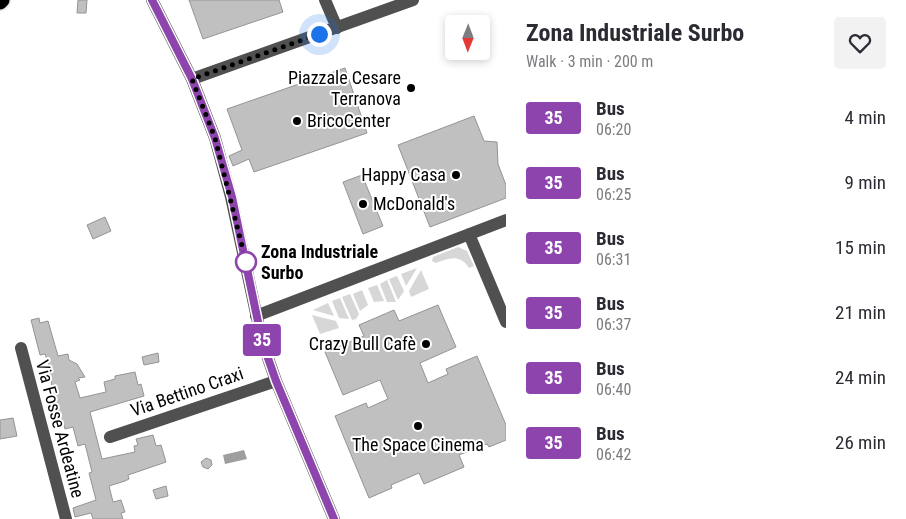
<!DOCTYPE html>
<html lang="en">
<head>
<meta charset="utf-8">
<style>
  body { margin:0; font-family:"Roboto Condensed",sans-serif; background:#f2f2f3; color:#2b2b33; height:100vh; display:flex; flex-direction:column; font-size:19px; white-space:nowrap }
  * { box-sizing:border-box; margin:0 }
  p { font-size:16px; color:#7c7c81 }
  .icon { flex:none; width:28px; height:28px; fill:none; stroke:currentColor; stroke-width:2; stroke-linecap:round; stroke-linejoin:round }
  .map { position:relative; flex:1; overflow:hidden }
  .sheet { display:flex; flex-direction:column; background:#fff; width:400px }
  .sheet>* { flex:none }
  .badge { padding:0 10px; border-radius:4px; font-size:18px; line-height:32px }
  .needle { width:32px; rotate:181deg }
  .tools { position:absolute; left:445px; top:15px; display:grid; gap:10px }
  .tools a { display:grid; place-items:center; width:45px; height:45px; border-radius:5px; background:#fff; box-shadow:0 2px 8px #0003; font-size:25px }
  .you { position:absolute; width:25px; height:25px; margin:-12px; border:4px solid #fff; border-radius:50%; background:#1a73e8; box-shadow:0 0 0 8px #1a73e833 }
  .map>.badge { position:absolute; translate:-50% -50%; box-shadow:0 0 0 2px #fff }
  .round { display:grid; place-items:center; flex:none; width:52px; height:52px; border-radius:5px; background:#f2f2f3 }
  .overview { display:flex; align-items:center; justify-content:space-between; height:85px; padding:0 20px }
  h1 { font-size:24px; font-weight:700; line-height:38px }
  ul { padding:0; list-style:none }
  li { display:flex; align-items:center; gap:15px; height:65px; padding:0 20px }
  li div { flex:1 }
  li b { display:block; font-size:19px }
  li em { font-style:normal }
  li .badge { min-width:55px; font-weight:700; text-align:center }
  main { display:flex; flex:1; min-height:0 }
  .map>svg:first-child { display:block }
  .green { fill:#d7d7d7 }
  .water { fill:#9e9e9e }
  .building { fill:#c0c0c0; stroke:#949494 }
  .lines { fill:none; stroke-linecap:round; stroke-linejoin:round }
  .highway-casing { stroke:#dbdbdb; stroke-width:18 }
  .minor { stroke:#505050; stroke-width:12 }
  .highway { stroke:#000; stroke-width:15 }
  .line-casing { stroke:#fff; stroke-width:11 }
  .line { stroke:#8e44ad; stroke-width:8 }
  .walk { stroke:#000; stroke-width:5; stroke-dasharray:0 9 }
  .poi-dot { fill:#000; stroke:#fff; stroke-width:2 }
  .stop-dot { fill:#fff; stroke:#8e44ad; stroke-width:2.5 }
  .labels { text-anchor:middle; stroke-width:4; stroke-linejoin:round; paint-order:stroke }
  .poi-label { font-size:18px; fill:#000; stroke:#fff; text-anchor:end }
  .stop-label { font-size:18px; font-weight:bold; fill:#000; stroke:#fff; text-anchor:start }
  .street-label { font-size:18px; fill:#000; stroke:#fff }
</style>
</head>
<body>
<main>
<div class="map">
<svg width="506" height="519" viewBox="0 0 506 519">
  <rect width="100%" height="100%" fill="#fff"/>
  <path class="green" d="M458 247 467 251 474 266 469 268C460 254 449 258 436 263L432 261 433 257Z
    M417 268 406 286 401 274Z
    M421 270 429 289 411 297 409 291Z
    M397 276 404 291 398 300 389 279Z
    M387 280 396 302H387L380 284Z
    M377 285 384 301 374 302 368 288Z
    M362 290 368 305 360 311 353 294Z
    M350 294 359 314 356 319 352 320 342 297Z
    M340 298 349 319 339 318 332 301Z
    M328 303 334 316 313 310Z
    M312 315 336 321 339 328 320 334Z"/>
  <path class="water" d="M244 450 247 459 225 464 223 455Z"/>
  <path class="building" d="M78 0H87L86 13H77Z
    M189 0H279L283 12 203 39Z
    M345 68 367 133 254 172 249 159 233 166 229 156 242 150 227 109Z
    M474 116 484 141 497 142 498 164 506 185V198L430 227 398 145Z
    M362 175 383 226 363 234 343 182Z
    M105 217 111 231 93 239 87 225Z
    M438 305 456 347 420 363 428 383 448 374 446 369 477 356 506 425V440L489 447 487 444 459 455 464 467 424 484 419 473 391 485 392 488 369 498 335 416 366 403 368 408 388 399 380 380 343 395 325 352 364 336 359 325 394 310 399 321Z
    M39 318 40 323 48 321 58 356 68 354 69 360 77 364 85 377 78 378 80 380 75 382 80 398 106 392 104 382 115 379V376L135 372 138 385 141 384 144 396 90 412 102 459 135 452 134 446 138 445 136 439 153 435 156 446 161 445 166 462 134 473 128 475 129 479 125 481 109 486 113 502 121 500 125 512 121 513 123 519H93L91 513 75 517 73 508 96 500 89 473 92 472 85 444 78 446 73 427 65 429 63 422 60 423 58 412 56 413 52 406 49 389 52 388 49 365 45 354 40 355 31 320Z
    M158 353 159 362 144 365 142 357Z
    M13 418 17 436 0 439V420Z
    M206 458 211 460 212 465 208 469 203 467 201 462Z
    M166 486 168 496 156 499 153 490Z"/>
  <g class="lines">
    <defs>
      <path id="highway" d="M0 2 2 0"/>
    </defs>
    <use href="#highway" class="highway-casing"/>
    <path class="minor" d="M152 0 192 79 215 138 231 197 262 341 276 381 334 519
      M325 0 337 28
      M192 79 413 0
      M469 234 506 322
      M256 316 506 220
      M21 348 66 519
      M110 437 276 381"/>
    <use href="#highway" class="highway"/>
  </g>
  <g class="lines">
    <defs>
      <path id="line" d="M152 0 192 79 215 138 232 197 262 341 276 381 334 519"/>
    </defs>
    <use href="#line" class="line-casing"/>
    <use href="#line" class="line"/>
    <path class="walk" d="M246 262 215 138 192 79 319 34"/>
  </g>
  <g class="poi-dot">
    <circle cx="411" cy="88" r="5"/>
    <circle cx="297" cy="121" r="5"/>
    <circle cx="456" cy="175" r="5"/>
    <circle cx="363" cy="204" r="5"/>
    <circle cx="426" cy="344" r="5"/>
    <circle cx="418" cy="426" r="5"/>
  </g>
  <circle class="stop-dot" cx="246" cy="262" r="10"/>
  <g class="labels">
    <g class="poi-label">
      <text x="401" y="84">Piazzale Cesare<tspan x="401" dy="21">Terranova</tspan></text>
      <text x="307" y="127" text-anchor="start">BricoCenter</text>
      <text x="446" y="181">Happy Casa</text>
      <text x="373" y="210" text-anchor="start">McDonald's</text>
      <text x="416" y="350">Crazy Bull Cafè</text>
      <text x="418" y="451" text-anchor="middle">The Space Cinema</text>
    </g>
    <g class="stop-label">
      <text x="261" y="258">Zona Industriale<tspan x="261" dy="21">Surbo</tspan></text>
    </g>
    <g class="street-label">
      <text transform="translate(187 392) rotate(-19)" y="6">Via Bettino Craxi</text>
      <text transform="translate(60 429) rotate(75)" y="6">Via Fosse Ardeatine</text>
    </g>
  </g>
</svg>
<div class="tools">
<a><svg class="needle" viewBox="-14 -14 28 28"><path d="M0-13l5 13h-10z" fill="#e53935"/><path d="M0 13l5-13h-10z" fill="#7c7c81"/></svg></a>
</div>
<div class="you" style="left:319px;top:34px"></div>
<b class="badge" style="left:262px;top:340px;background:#8e44ad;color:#fff">35</b>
</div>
<section class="sheet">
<div class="overview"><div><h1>Zona Industriale Surbo</h1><p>Walk · 3 min · 200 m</p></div><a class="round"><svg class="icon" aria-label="heart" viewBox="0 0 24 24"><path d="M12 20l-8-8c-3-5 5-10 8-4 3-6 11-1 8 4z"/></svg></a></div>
<ul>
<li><span class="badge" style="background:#8e44ad;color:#fff">35</span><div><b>Bus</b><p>06:20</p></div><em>4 min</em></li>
<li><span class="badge" style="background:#8e44ad;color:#fff">35</span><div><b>Bus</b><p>06:25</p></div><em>9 min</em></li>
<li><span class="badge" style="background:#8e44ad;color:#fff">35</span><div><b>Bus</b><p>06:31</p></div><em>15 min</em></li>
<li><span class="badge" style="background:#8e44ad;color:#fff">35</span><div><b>Bus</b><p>06:37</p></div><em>21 min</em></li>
<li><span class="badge" style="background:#8e44ad;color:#fff">35</span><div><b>Bus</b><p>06:40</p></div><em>24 min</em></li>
<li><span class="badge" style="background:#8e44ad;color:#fff">35</span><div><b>Bus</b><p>06:42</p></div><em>26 min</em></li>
</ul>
</section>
</main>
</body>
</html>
